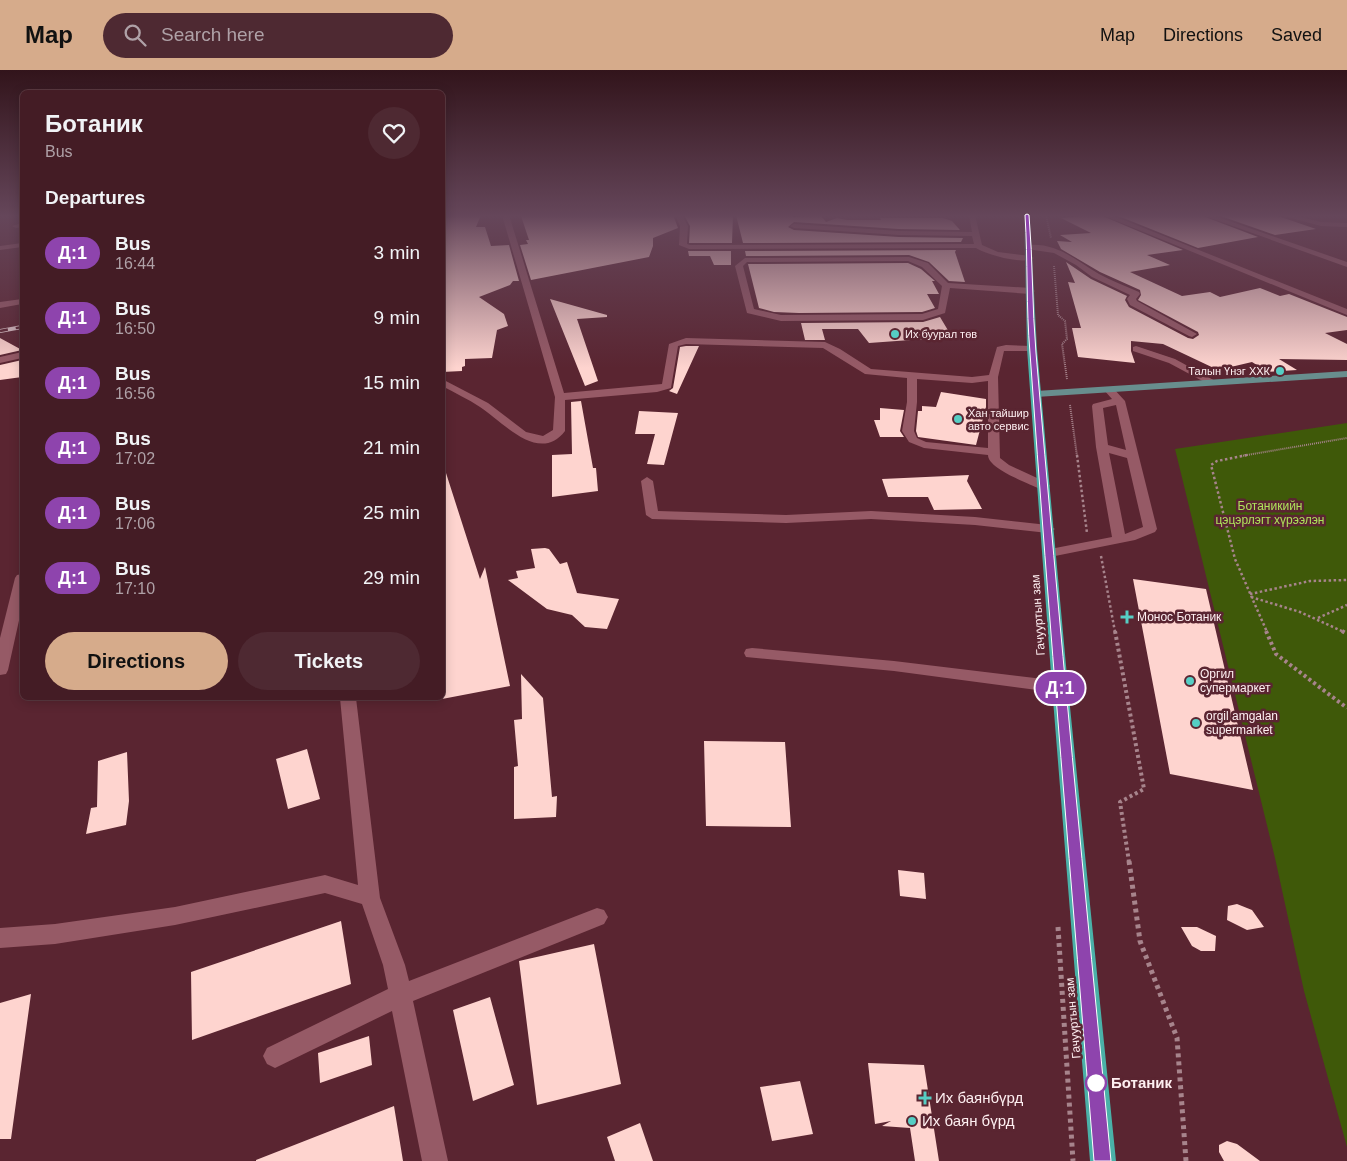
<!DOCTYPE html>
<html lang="en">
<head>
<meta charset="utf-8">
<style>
  body { margin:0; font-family:Arial,sans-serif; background:#4e2932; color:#f1f3f6; height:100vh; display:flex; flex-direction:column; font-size:19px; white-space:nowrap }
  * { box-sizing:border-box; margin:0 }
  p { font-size:16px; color:#afa1a7 }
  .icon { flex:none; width:28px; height:28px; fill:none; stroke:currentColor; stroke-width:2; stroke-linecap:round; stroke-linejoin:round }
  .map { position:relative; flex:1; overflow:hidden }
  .sheet { position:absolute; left:20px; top:20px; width:425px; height:610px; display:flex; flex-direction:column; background:#441c25; border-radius:8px; box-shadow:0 2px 12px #0003,0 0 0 1px #5c3a42 }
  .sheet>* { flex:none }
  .badge { padding:0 10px; border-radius:16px; font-size:18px; line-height:32px }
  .map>.badge { position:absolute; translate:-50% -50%; box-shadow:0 0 0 2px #fff }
  h2 { padding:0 25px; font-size:19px; line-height:45px }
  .round { display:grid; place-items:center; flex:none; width:52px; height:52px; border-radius:26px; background:#4e2932 }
  .headline { display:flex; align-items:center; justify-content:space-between; height:85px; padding:0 25px }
  h1 { font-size:24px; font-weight:800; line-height:38px }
  .cta { display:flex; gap:10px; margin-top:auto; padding:10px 25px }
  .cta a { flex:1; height:58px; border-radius:30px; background:#d6ab8b; color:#111; font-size:20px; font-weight:800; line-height:58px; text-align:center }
  .cta a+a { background:#4e2932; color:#f1f3f6 }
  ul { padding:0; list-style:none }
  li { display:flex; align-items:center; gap:15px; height:65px; padding:0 25px }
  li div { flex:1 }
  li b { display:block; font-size:19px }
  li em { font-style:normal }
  li .badge { min-width:55px; font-weight:700; text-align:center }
  header { display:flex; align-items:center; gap:30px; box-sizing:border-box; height:70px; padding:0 25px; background:#d6ab8b; color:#111 }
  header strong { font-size:24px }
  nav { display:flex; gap:28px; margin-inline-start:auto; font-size:18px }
  .search { width:350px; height:45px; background:#4e2932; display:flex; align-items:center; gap:12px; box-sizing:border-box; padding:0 18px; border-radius:28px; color:#afa1a7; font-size:19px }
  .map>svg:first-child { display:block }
  .green { fill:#3f5909 }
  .building { fill:#fed4cf }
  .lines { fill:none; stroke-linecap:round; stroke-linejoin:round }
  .path-far3 { stroke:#a7848c; stroke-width:2; stroke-dasharray:1 1; stroke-linecap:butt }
  .path-far2 { stroke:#a7848c; stroke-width:2.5; stroke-dasharray:2.5 2.5; stroke-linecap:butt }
  .path-far1 { stroke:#a7848c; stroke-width:4; stroke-dasharray:3 3; stroke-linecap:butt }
  .path { stroke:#a7848c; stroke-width:5; stroke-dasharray:4 4; stroke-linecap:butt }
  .minor { fill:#965a66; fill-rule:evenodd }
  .major { fill:#688e8e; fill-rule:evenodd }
  .highway { fill:#4ab1a8; fill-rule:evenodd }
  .rail-casing { stroke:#ddc6ca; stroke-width:4 }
  .rail { stroke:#5a2531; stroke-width:2.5; stroke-dasharray:8; stroke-linecap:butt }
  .line { fill:#8e44ad; stroke:#fff }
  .poi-dot { fill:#56cec4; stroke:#5a2531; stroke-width:2 }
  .stop-dot { fill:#fff; stroke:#8e44ad; stroke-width:2.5 }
  .labels { text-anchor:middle; stroke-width:5; stroke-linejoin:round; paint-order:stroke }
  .far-poi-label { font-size:11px; fill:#feeff1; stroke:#5a2531; text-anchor:start }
  .park-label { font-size:12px; fill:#aee25b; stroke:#5a2531 }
  .street-label { font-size:12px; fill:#feeff1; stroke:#5a2531 }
  .poi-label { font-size:12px; fill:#feeff1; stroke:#5a2531; text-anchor:start }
  .near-stop-label { font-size:15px; font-weight:bold; fill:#feeff1; stroke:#5a2531; text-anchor:start }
  .near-poi-label { font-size:15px; fill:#feeff1; stroke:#5a2531; text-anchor:start }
</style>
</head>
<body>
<header>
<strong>Map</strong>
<div class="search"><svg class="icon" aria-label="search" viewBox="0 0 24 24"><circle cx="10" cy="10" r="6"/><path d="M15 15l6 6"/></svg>Search here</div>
<nav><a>Map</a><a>Directions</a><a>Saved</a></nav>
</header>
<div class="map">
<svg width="1347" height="1091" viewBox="0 0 1347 1091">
  <rect width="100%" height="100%" fill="#5a2531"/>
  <path class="green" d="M1347 353V1077L1304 921 1275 788 1175 379Z"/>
  <path class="building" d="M442 145H481L476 157H485L491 176 509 175 519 211H513L510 215 479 227 504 244 508 256 497 260 492 288 465 289V296L462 297V301L442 302Z
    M537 145H673L678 158 653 168V176L649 187 531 210 520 175 528 174 526 170H529L521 146Z
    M684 145H733L732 173H689L690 156Z
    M736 145H791L793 147 821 146 826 152 837 148 847 150H881L880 148H943L952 151 960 160 899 159 794 152 788 157 794 160 899 167 963 168 961 172 743 173Z
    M1100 145 1183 180 1147 185 1170 195 1130 202 1182 226 1210 222 1220 227 1260 218 1280 226 1289 224 1347 247V260L1325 263 1347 274V290L1279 289 1297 300 1268 302 1252 292 1218 300 1163 274 1131 271V281L1135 293 1078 287 1072 258H1081L1068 212 1075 213 1066 192 1091 209 1127 226 1125 230 1129 237 1188 268 1193 269 1199 265 1198 262 1138 230 1141 225 1140 220 1100 202 1061 179 1057 171 1072 172 1060 165 1091 163 1061 148Z
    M1116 145H1200L1258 167 1198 178Z
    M1218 145H1275L1316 159 1275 165Z
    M956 180 955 182 965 212 949 211 929 192 909 185 746 186 745 181Z
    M688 181H731V195H714L710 186H689Z
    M908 193 921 199 935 211H932L939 224H927L935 238 922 242 799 243 774 242 759 238 748 194Z
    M550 229 607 245V247L577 249 598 311 585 316Z
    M940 247 952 267 869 273 858 259H822L825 270H805L801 253 923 252Z
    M0 268 22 280 0 285Z
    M686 276H699L677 324 669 321 673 318 680 277Z
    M22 290V307L0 310V295Z
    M941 322 986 329V337L976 375 918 367 916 361 918 341H922V336L936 337Z
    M581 331 593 398H596L598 421 552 427V385L572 384 571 332Z
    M880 338 904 340 900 361 904 367H880L874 350H880Z
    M639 341 678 343 664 395 647 394 655 364H635Z
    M442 403H446L480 509 485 497 510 616 442 629Z
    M969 405 967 411 982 439 934 440 928 427H888L882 409Z
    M545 478 549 479 560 494 567 492 577 523 619 529 607 559 585 557 572 545 547 539 508 510 518 508 516 501 535 498 531 479Z
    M1133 509 1206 519 1253 720 1170 704Z
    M521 604 543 628 552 727 557 726 556 747 514 749V697L518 696 514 650 522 649Z
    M704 671 785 672 791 757 706 756Z
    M307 679 320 729 288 739 276 689Z
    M127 682 129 731 126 755 86 764 91 738 97 737 98 691Z
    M898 800 924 803 926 829 900 826Z
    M1237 834 1252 840 1264 857 1247 860 1227 850 1228 836Z
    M341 851 351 914 192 970 191 902Z
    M1181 857H1197L1216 866 1215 881H1201L1192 876Z
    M594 874 621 1014 537 1035 519 891Z
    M31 924 11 1069H0V933Z
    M490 927 514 1015 473 1031 453 940Z
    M369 966 372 995 320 1013 318 983Z
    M868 993 924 995 939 1091H915L910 1058 882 1056 891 1051 875 1054Z
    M800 1011 813 1064 772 1071 760 1017Z
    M394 1036 403 1091H256V1090Z
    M640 1053 653 1091H615L607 1067Z
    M1227 1071 1237 1074 1260 1091H1224L1219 1082V1075Z"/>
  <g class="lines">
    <path class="path-far3" d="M1046 145 1051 168
      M1054 196 1058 245 1065 251 1067 269 1062 274 1067 309
      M1070 335 1077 386
      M1241 386 1347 368"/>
    <path class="path-far2" d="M1077 385 1087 463
      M1247 385 1217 391 1211 395 1235 489 1267 562
      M1101 486 1115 562
      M1250 524 1310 511 1347 510
      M1251 527 1300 542 1344 562
      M1318 548 1347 535"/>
    <path class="path-far1" d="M1115 561 1144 719 1120 732 1129 792
      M1266 561 1276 584 1347 638
      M1342 561 1347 564"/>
    <path class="path" d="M1129 791 1140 871 1177 968 1186 1091
      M1058 857 1073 1091"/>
    <path class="minor" d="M502 145H509L564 323 662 314 669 274 686 268 825 272 840 279 871 299 972 307 989 305 997 277 1006 275 1032 276 1035 277V281H1004L998 307 1000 388 1009 395 1048 413 1050 416 1044 420 1040 419C1028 413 988 399 988 385L924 378 909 372 902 361 907 332V308L865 304 823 278 686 274 678 276 671 318 657 322 565 330V361C539 395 502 351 480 337 468 329 455 323 442 316V309L488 333 526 362 543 366 553 360 555 327ZM917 309 972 313 988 311V378L926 372 917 368 914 361 917 332Z
      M675 145H682L688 156 687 174 690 175 974 174 972 166 899 165 794 158 790 156 794 154 899 161 972 162 969 145H975L982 175 998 182 1030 186 1034 188C1024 195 987 185 976 178L689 179 679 175 680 156Z
      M1102 145H1111L1347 239V245Z
      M1202 145H1212L1347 192V197Z
      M1280 145H1292L1321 152 1347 153V157L1321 156Z
      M22 153V157L16 158 12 156Z
      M22 173V177L0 180V176Z
      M1027 175C1058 172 1076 191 1099 204 1112 211 1126 216 1139 222L1140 224 1136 229 1137 231 1197 264 1192 267 1189 266 1130 235 1127 229 1130 225 1092 207 1076 195 1054 183 1027 179Z
      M909 187 928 193 948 213 1031 218 1035 221 1031 224 950 218 945 243 923 250 781 251 747 243 735 196 745 188ZM908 191 922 197 942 216 938 239 922 244 781 245 754 239 743 196 747 192Z
      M22 229V234L0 238V232Z
      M1136 276 1175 289 1219 313 1218 315H1210L1169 293 1133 281V277Z
      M22 282V288L0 293V287Z
      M1109 317 1113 318 1125 331 1157 459 1155 462 1135 470 1050 487 1045 486 1043 483 1045 480 1112 467 1096 377 1092 336 1093 334 1112 329 1104 320ZM1116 335 1126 380 1108 375 1103 338ZM1109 383 1127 388 1143 457 1125 464Z
      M647 407 653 411 658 441 786 445 871 441 975 447 1048 455 1055 459 1048 463 975 455 871 449 786 453 652 449 646 445 641 411Z
      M22 504V537L8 600 6 604 0 605V568L15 508 17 505Z
      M752 578 894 591 1060 611 1066 613 1068 617 1066 621 1060 623 894 601 746 587 744 583 746 579Z
      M340 628H356L380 828 405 895 409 911 597 838 604 840 608 847 604 854 413 931 448 1091H422L392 941 275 998 267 994 263 986 267 978 388 919 383 895 362 834 325 823 175 855 55 874 0 878V858L55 854 175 837 325 805 358 815Z"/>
    <path class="major" d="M1347 301V307L1036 327 1031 324 1036 321Z"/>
    <path class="highway" d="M1024 145H1030L1037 279 1068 617 1116 1091H1090L1052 617 1027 279Z"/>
    <defs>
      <path id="rail" d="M0 261 22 257"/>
    </defs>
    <use href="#rail" class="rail-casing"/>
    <use href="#rail" class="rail"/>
  </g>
  <linearGradient id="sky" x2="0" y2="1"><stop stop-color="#32141b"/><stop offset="0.49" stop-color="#65465a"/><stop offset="1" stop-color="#65465a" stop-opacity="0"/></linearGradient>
  <rect width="1347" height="298" fill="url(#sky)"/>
  <path class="line" d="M1027 144 1029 145C1033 191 1032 237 1036 283 1059 553 1085 822 1111 1091H1094C1072 822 1049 553 1030 283 1026 237 1028 191 1025 145Z"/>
  <g class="poi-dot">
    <circle cx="895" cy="264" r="5"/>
    <circle cx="1280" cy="301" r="5"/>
    <circle cx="958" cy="349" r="5"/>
    <path d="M1124.5 539.5h5v5h5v5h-5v5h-5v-5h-5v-5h5z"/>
    <circle cx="1190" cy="611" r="5"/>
    <circle cx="1196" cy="653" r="5"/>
    <path d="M922.5 1020.5h5v5h5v5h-5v5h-5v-5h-5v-5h5z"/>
    <circle cx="912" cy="1051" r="5"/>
  </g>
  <circle class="stop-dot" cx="1096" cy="1013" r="10"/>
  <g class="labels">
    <g class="far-poi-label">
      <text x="905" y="268">Их буурал төв</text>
      <text x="1270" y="305" text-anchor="end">Талын Үнэг ХХК</text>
      <text x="968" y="347">Хан тайшир<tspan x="968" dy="13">авто сервис</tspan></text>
    </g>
    <g class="park-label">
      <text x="1270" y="440">Ботаникийн<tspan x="1270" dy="14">цэцэрлэгт хүрээлэн</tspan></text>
    </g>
    <g class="street-label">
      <text transform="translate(1038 545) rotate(-94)" y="4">Гачууртын зам</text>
      <text transform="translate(1073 948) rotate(-95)" y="4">Гачууртын зам</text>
    </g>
    <g class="poi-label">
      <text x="1137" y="551">Монос Ботаник</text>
      <text x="1200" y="608">Оргил<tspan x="1200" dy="14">супермаркет</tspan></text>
      <text x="1206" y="650">orgil amgalan<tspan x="1206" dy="14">supermarket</tspan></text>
    </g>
    <g class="near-stop-label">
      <text x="1111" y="1018">Ботаник</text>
    </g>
    <g class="near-poi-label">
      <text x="935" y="1033">Их баянбүрд</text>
      <text x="922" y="1056">Их баян бүрд</text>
    </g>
  </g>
</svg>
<b class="badge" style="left:1060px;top:618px;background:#8e44ad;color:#fff">Д:1</b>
<section class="sheet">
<div class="headline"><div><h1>Ботаник</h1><p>Bus</p></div><a class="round"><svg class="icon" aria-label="heart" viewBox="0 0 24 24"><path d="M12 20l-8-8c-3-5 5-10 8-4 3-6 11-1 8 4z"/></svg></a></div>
<h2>Departures</h2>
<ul>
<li><span class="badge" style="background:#8e44ad;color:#fff">Д:1</span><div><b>Bus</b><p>16:44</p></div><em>3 min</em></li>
<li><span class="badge" style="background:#8e44ad;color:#fff">Д:1</span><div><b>Bus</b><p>16:50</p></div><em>9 min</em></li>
<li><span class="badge" style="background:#8e44ad;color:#fff">Д:1</span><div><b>Bus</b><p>16:56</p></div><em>15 min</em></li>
<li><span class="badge" style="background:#8e44ad;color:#fff">Д:1</span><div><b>Bus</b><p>17:02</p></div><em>21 min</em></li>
<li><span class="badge" style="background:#8e44ad;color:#fff">Д:1</span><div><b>Bus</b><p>17:06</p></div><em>25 min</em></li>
<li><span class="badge" style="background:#8e44ad;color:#fff">Д:1</span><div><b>Bus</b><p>17:10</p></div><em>29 min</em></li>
</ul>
<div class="cta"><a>Directions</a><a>Tickets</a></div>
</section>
</div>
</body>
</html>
